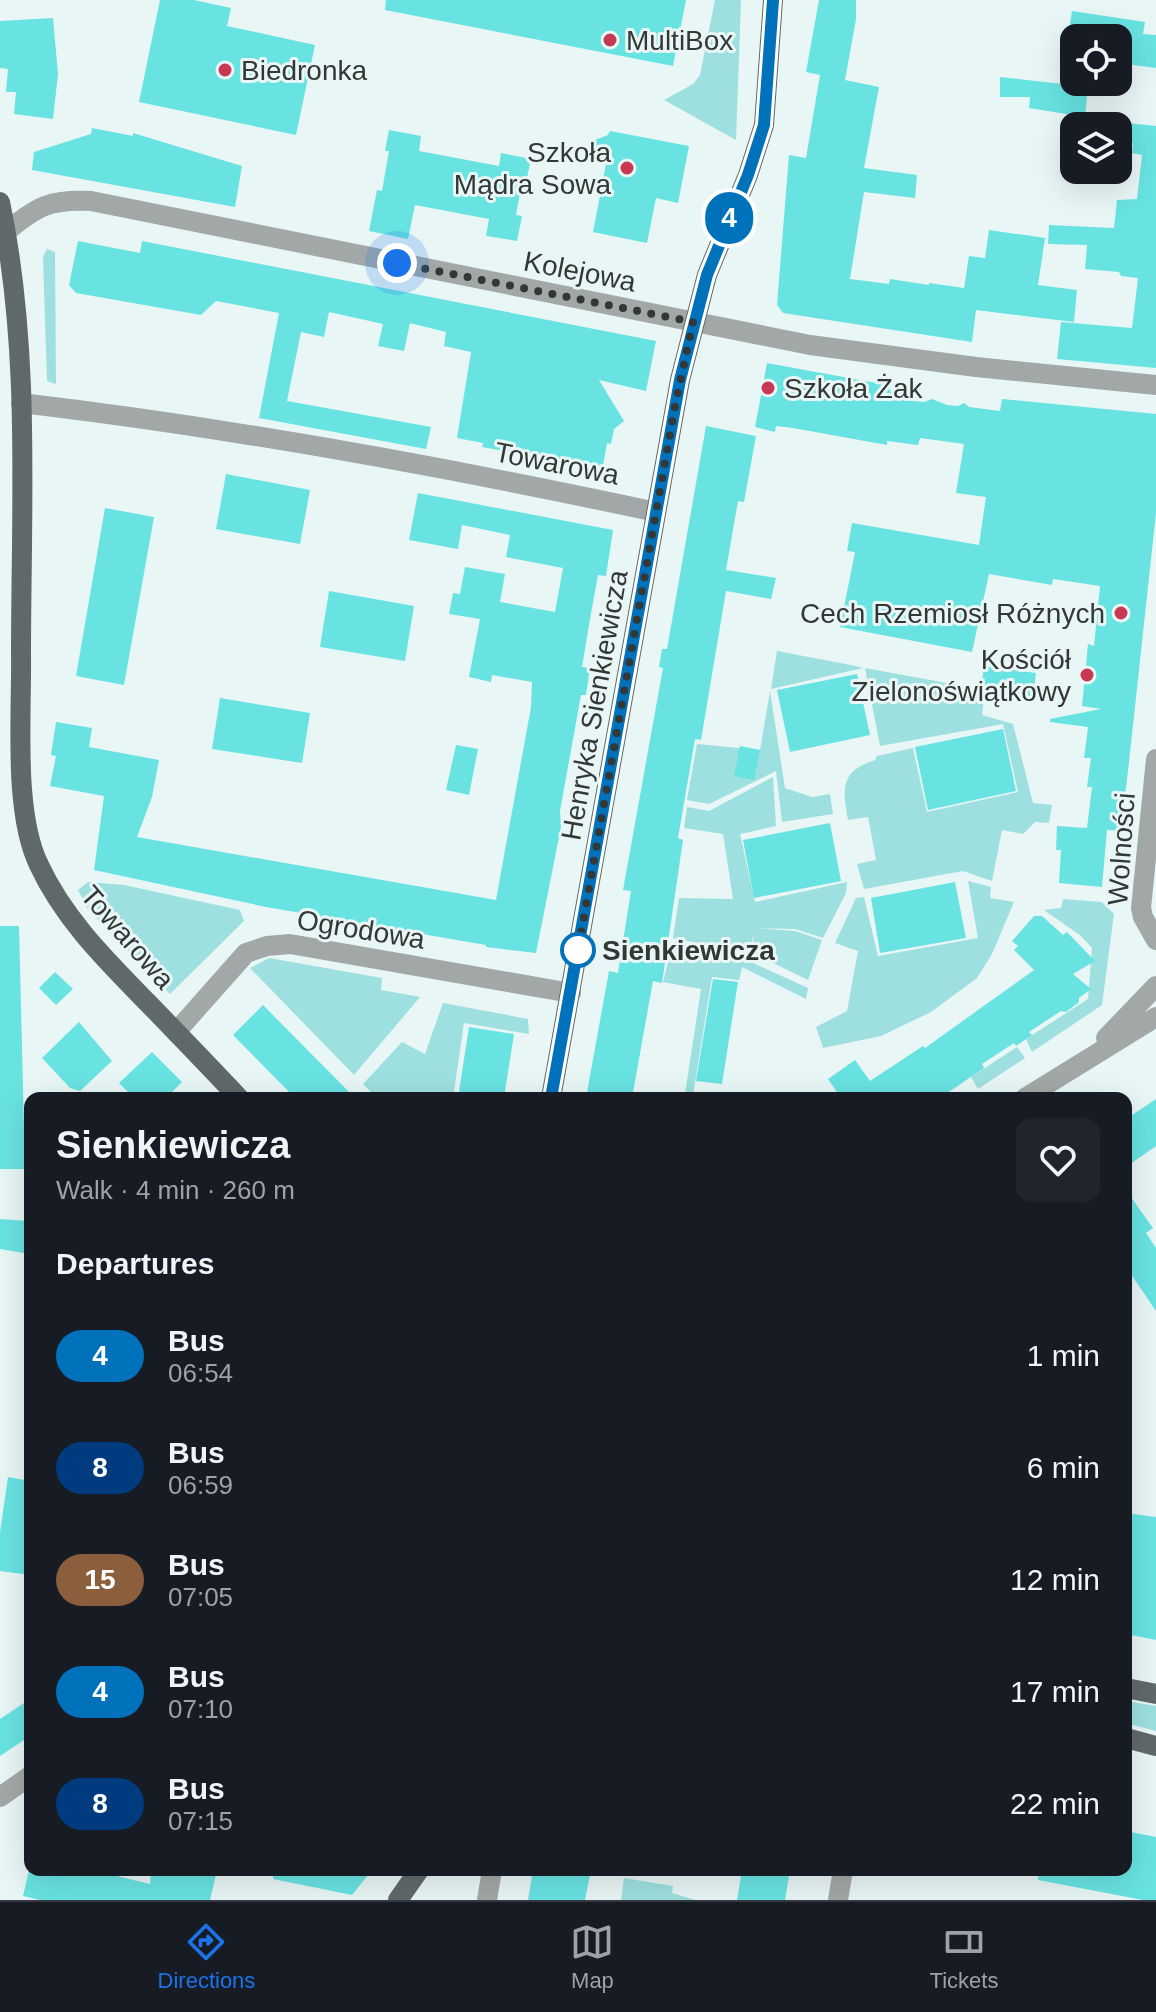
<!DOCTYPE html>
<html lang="en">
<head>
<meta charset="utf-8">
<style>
  body { margin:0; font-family:Arial,sans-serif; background:#20242c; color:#f1f3f6; height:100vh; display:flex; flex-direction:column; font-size:30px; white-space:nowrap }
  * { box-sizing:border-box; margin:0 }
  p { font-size:26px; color:#9ea1a6 }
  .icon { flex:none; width:44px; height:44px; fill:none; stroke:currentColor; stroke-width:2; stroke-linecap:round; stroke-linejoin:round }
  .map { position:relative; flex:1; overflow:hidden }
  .panel { position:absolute; left:24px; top:1092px; width:1108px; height:784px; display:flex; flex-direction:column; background:#171b24; border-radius:16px; box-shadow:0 8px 32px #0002 }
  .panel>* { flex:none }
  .badge { padding:0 16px; border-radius:26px; font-size:28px; line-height:52px }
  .tools { position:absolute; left:1060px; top:24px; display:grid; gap:16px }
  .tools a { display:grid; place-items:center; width:72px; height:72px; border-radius:16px; background:#171b24; box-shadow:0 8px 32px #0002; font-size:40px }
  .you { position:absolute; width:40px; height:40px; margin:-20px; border:6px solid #fff; border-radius:50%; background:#1a73e8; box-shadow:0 0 0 12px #1a73e833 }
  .map>.badge { position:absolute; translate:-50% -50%; box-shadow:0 0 0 4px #fff }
  h2 { padding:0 32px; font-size:30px; line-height:72px }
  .round { display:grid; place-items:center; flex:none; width:84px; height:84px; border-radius:16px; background:#20242c }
  .overview { display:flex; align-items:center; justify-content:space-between; height:136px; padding:0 32px }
  h1 { font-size:38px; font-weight:600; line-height:60px }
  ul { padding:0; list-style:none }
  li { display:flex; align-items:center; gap:24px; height:112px; padding:0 32px }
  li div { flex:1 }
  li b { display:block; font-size:30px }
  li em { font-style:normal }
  li .badge { min-width:88px; font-weight:700; text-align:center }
  .dock { display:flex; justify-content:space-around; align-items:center; height:112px; border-top:2px solid #363941; background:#171b24; font-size:22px; color:#9ea1a6 }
  .dock a { display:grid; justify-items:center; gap:4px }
  .dock .active { color:#1a73e8 }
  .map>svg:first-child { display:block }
  .green { fill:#9de0df }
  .building { fill:#68e3e2 }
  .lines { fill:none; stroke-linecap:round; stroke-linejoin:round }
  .minor { stroke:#a2a8a7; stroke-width:20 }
  .major { stroke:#606969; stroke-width:20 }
  .line-casing { stroke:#fff; stroke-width:18 }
  .line { stroke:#0072bc; stroke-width:12 }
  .walk { stroke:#333837; stroke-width:8; stroke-dasharray:0 14.4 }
  .poi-dot { fill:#c83852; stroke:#e9f6f6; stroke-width:3 }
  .stop-dot { fill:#fff; stroke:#0072bc; stroke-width:4 }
  .labels { text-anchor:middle; stroke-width:6; stroke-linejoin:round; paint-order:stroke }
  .poi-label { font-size:28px; fill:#333837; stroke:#e9f6f6; text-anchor:start }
  .street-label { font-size:28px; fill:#333837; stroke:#e9f6f6 }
  .stop-label { font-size:28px; font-weight:bold; fill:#333837; stroke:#e9f6f6; text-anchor:start }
</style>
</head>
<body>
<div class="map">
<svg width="1156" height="1900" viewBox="0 0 1156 1900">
  <rect width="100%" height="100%" fill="#e9f6f6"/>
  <path class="green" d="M715 0H741L736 140 664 100 693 84 700 75Z
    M47 249 55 252 56 384 47 381 43 257Z
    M777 651 856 666 863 668 771 689Z
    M865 668 985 690 982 715 1013 724 1033 803 1052 805 1049 823 1035 822 1023 834 1002 830 992 881 963 871 864 889 857 864 876 860 868 817 848 820C842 787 841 771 875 760L877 756 913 748 927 812 1018 792 1003 724 880 746Z
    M770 691 785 788 812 797 830 794 833 814 782 822 776 771 709 804 687 800 697 744 760 750Z
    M773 777 776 826 740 834 755 902 847 882 846 893 823 938 795 929 756 928 795 931 822 940 808 980 751 952 755 932 748 953 673 938 679 898 733 899 723 834 684 828 687 807 709 811Z
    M968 881 991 887 990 898 1014 902 992 954 977 978 931 1012 881 1036 823 1048 816 1027 847 1011 858 951 835 943 856 898 864 897 878 956 978 938Z
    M88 882 124 885 240 910 244 921 170 994 88 909 78 890Z
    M1063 899 1102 902 1114 914 1102 1005 1032 1052 1026 1039 1088 999 1092 948 1081 936 1044 910 1061 908Z
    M672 946 742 958 808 988 806 999 742 967 739 980 712 977 693 1095 711 1098H688L689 1095 685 1094 701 989 663 982Z
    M269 958 382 978 381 990 420 997 354 1075 250 968Z
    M443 1003 528 1019 529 1034 464 1023 453 1098H377L363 1084 402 1042 425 1054Z
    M1017 1047 1025 1058 978 1089 971 1077Z
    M1126 1701 1156 1706V1731L1126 1723Z
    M624 1878 673 1886 672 1893 696 1900H621Z"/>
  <path class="building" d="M160 0H194L231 8 227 26 315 45 296 135 139 102Z
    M386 0H686L673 66 385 10Z
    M819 0H856V19L845 80 879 87 864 168 917 175 915 198 864 192 850 279 889 284 890 279 929 285V283L964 288 969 256 985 258 989 230 1045 238 1038 285 1077 290 1074 322 976 310 972 342 783 313 777 305 789 155 806 158 820 75 806 72Z
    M1072 11 1145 22 1143 34 1156 35V68L1118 63V38H1068Z
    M53 18 58 74 53 119 14 114 16 92H6L8 69 0 68V21Z
    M1000 77 1088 87 1085 117 1029 108 1030 97H1000Z
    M1118 122 1156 126V368L1057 359 1061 322 1132 328 1138 278 1121 276 1119 272 1085 269 1087 245 1048 244 1049 225 1114 228 1117 200 1137 199 1142 155 1132 153 1133 143 1118 142Z
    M92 128 133 136V133L242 166 235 207 32 170 34 152 91 134Z
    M389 130 421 136 419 151 499 166 501 153 531 159 527 178 523 177 516 215 522 216 517 241 486 236 489 219 415 205 408 239 369 231 377 190 382 191 389 151H385Z
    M610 131 689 146 678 203 656 198 647 243 593 232 606 164 591 161 595 140 608 135Z
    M78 241 140 253 142 241 656 341 646 391 599 380 624 421 614 429 611 444 607 443 603 466 582 462 581 465 482 447 483 443 457 438 471 352 444 346 446 332 410 323 404 351 378 346 383 324 329 312 324 337 301 332 287 401 431 427 426 449 259 418 279 313 216 301 201 315 76 293 69 285Z
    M767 363 887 385 895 399 924 402 932 399 947 405 958 406 964 403 969 407 1000 411 1002 399 1156 414V513L1129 762 1121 831 1107 830 1102 887 1059 883 1061 850H1056L1057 826 1087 828 1092 787H1087L1091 758H1084L1088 727 1050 722V719L1101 709 1082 706 1088 644 1094 646 1100 586 1053 579 1052 585 989 574 972 652 840 627 855 552 847 551 852 523 979 545 986 497 956 493 964 444 920 438 918 445 887 441V445L793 428 776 426 775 432 755 427Z
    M706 426 756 436 744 502 738 501 726 570 776 578 771 599 726 591 701 740 695 739 678 838 683 840 662 983 653 981 632 1098H586L609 971 618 973 631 891 623 890 663 668 659 667 662 649H667Z
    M226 474 310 490 300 544 216 529Z
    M418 493 613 530 606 576 598 575 590 619 582 667 590 668 586 695H581L560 811 561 827 536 953 486 947V945L266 907 94 870 104 796 50 786 56 756 51 755 56 722 92 728 89 747 159 760 152 797 137 837 496 900 531 707 532 682 492 675 491 682 469 677 480 619 449 614 453 593 460 594 465 567 505 574 500 602 555 612 563 568 506 557 510 535 462 525 458 549 409 540Z
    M105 508 154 517 124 685 76 676Z
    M329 591 414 606 405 661 320 647Z
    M984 666 1036 673 1033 698 981 691Z
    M857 674 870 735 790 752 777 690Z
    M220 698 310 713 302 763 212 749Z
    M1003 729 1016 791 928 810 915 747Z
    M456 745 478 749 469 795 446 790Z
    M740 746 760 750 754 780 734 776Z
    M830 823 841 881 754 898 743 840Z
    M955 882 966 938 880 953 871 898Z
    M1034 916H1042L1063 935 1067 932 1095 961 1073 974 1091 989 1079 998V1002L1066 1012 1061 1011 1029 1032 1032 1035 1016 1046 1014 1043 982 1064 984 1068 940 1098H841L828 1079 855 1060 870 1081 923 1046 925 1048 1034 970 1014 950 1018 946 1012 941Z
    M0 926H19L25 1169H0Z
    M55 972 73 989 56 1005 39 988Z
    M713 979 738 982 722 1084 696 1081Z
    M263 1005 355 1098H295L233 1035Z
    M79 1022 112 1061 80 1091 70 1088 42 1058Z
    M469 1027 514 1034 504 1098H458Z
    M152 1052 182 1082 166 1098H134L119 1083Z
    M1156 1099V1146L1126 1167V1119Z
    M1126 1190 1153 1228 1146 1233 1156 1248V1311L1126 1267Z
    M0 1219 30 1221V1254L0 1249Z
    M8 1477 30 1481V1575L0 1571V1532Z
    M1126 1513 1156 1517V1640L1126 1634Z
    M30 1699V1736L0 1756V1719Z
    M1126 1831 1156 1837V1900H1143L1038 1880 1039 1870H1126Z
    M29 1870H92L150 1884 151 1870H217L210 1900H40L23 1896Z
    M274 1870H372L352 1895 273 1879Z
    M533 1870H591L585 1900H528Z
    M742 1870H790L785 1900H737Z"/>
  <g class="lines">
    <path class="minor" d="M6 232C37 206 50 199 91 201L810 345 976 367 1156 385
      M21 403C234 428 446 467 656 512
      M1156 759 1141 908 1143 917 1156 940
      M176 1032 246 953 267 946 290 944 571 993
      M1106 1038 1156 986
      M1025 1098 1156 1017
      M0 1797 30 1776
      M487 1900 492 1870
      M838 1900 843 1870"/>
    <path class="major" d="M0 202C31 350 21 505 21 655 22 715 13 812 39 865 64 919 106 960 147 1002 178 1034 209 1066 239 1098
      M551 1098 680 380 707 275 748 175 764 125 773 0
      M1126 1688 1156 1694
      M1126 1738 1156 1746
      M398 1900 419 1870"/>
  </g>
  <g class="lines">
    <defs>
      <path id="line" d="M551 1098 680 380 707 275 748 175 764 125 773 0"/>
    </defs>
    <use href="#line" class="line-casing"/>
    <use href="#line" class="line"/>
    <path class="walk" d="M397 263 693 322 675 406 578 950"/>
  </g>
  <g class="poi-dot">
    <circle cx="610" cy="40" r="8"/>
    <circle cx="225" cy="70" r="8"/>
    <circle cx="627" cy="168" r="8"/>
    <circle cx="768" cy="388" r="8"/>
    <circle cx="1121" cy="613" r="8"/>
    <circle cx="1087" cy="675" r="8"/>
  </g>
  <circle class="stop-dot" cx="578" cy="950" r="16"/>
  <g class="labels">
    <g class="poi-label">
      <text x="626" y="50">MultiBox</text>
      <text x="241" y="80">Biedronka</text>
      <text x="611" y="162" text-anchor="end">Szkoła<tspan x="611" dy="32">Mądra Sowa</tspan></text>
      <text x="784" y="398">Szkoła Żak</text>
      <text x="1105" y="623" text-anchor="end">Cech Rzemiosł Różnych</text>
      <text x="1071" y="669" text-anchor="end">Kościół<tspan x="1071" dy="32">Zielonoświątkowy</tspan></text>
    </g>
    <g class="street-label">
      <text transform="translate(580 271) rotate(11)" y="10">Kolejowa</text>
      <text transform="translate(557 463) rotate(11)" y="10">Towarowa</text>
      <text transform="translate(594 705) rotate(-80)" y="10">Henryka Sienkiewicza</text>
      <text transform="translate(1121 849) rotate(-86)" y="10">Wolności</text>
      <text transform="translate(361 929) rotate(9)" y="10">Ogrodowa</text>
      <text transform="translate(128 937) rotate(49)" y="10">Towarowa</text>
    </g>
    <g class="stop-label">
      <text x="602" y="960">Sienkiewicza</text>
    </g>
  </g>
</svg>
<div class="tools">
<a><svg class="icon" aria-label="locate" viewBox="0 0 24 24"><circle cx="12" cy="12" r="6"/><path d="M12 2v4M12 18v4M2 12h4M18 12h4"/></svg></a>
<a><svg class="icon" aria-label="layers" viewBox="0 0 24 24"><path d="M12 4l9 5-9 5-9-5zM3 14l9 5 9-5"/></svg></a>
</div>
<div class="you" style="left:397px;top:263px"></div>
<b class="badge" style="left:729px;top:218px;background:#0072bc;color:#fff">4</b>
<section class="panel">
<div class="overview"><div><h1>Sienkiewicza</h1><p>Walk · 4 min · 260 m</p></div><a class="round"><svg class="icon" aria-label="heart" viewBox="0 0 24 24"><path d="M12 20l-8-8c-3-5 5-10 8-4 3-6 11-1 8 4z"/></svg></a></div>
<h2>Departures</h2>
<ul>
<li><span class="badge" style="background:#0072bc;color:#fff">4</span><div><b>Bus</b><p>06:54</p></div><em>1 min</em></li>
<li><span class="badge" style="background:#003b80;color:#fff">8</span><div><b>Bus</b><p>06:59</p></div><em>6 min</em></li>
<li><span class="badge" style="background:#8b5e3c;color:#fff">15</span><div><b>Bus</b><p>07:05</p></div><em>12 min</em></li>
<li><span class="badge" style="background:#0072bc;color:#fff">4</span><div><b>Bus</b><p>07:10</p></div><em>17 min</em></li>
<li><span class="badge" style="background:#003b80;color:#fff">8</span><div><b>Bus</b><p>07:15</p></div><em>22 min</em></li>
</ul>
</section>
</div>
<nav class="dock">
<a class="active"><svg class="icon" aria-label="directions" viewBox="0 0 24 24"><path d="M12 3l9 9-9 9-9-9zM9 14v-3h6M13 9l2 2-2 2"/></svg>Directions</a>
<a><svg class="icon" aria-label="map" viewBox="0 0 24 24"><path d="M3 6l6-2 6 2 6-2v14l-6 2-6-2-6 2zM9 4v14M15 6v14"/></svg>Map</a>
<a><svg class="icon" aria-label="tickets" viewBox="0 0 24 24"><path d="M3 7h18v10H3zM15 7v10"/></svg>Tickets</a>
</nav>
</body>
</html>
